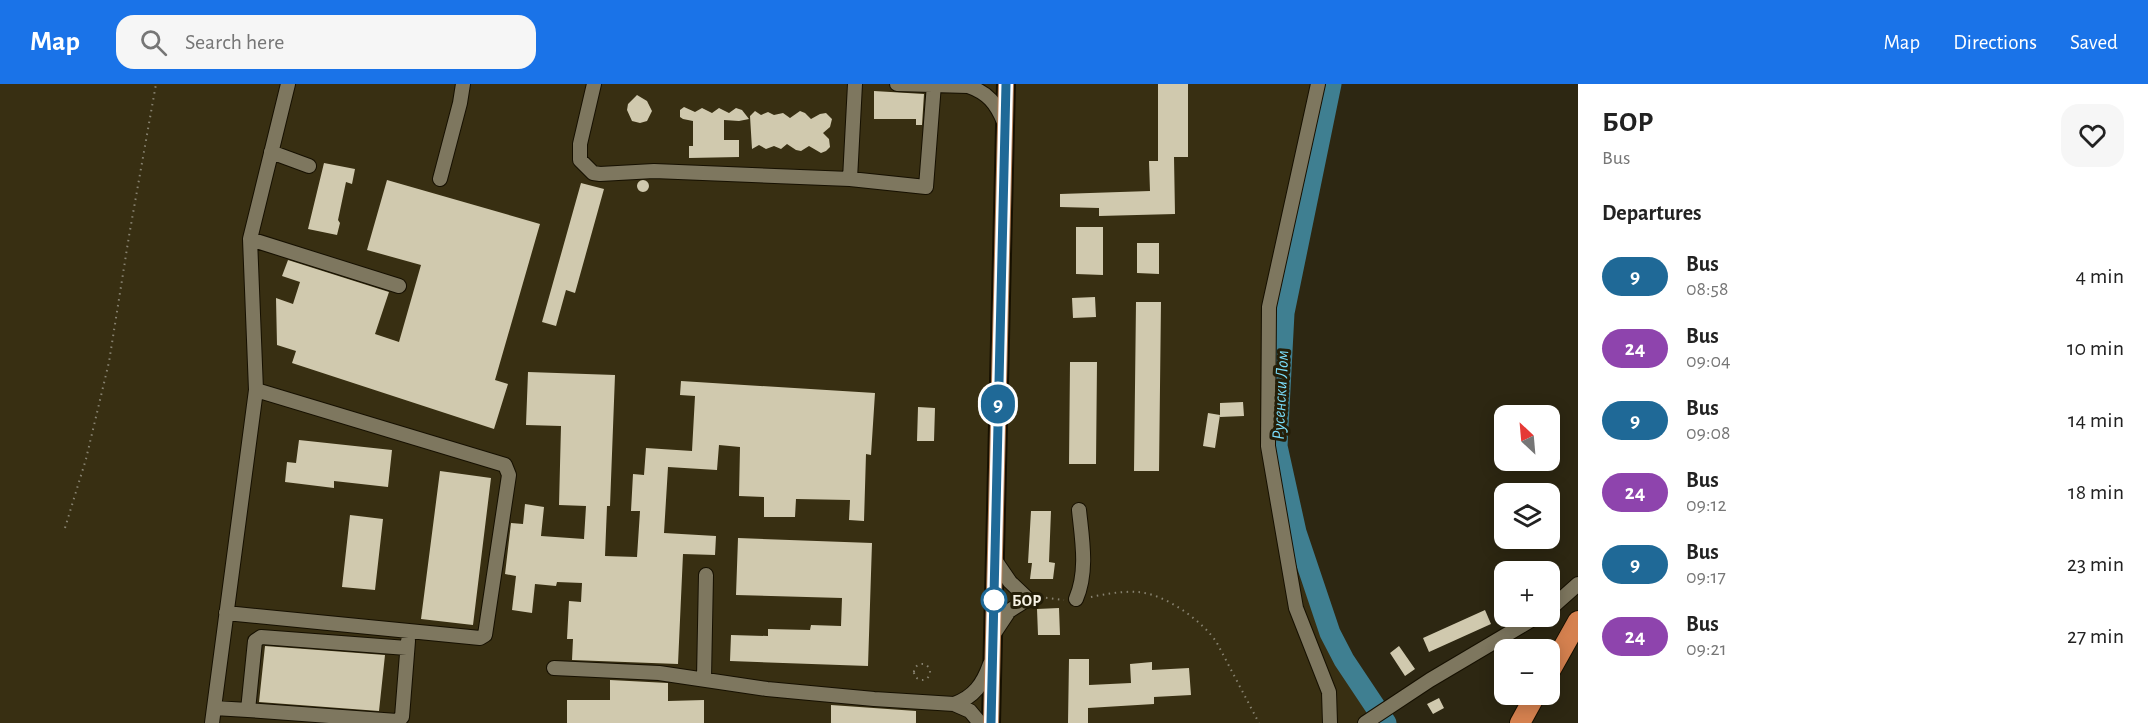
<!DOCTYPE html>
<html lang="en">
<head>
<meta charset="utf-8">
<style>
  body { margin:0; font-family:"Alegreya Sans",sans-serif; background:#f6f6f6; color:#222; height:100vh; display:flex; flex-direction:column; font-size:22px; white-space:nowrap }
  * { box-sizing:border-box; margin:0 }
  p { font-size:20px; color:#767676 }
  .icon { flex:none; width:33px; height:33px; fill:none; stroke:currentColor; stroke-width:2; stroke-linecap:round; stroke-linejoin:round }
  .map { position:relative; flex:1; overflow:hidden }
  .details { display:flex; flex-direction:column; background:#fff; width:570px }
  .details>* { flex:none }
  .badge { padding:0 12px; border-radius:20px; font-size:21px; line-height:39px }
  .needle { width:39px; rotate:334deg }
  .buttons { position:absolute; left:1494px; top:321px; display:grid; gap:12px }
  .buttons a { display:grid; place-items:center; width:66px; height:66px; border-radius:12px; background:#fff; box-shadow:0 3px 15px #0003; font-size:30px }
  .map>.badge { position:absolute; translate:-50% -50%; box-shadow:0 0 0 3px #fff }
  h2 { padding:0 24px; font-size:22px; line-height:54px }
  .round { display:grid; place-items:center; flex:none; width:63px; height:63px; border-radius:18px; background:#f6f6f6 }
  .overview { display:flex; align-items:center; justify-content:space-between; height:102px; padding:0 24px }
  h1 { font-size:28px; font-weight:700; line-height:45px }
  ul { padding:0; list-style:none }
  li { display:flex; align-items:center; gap:18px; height:72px; padding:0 24px }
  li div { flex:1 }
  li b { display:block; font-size:22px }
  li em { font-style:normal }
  li .badge { min-width:66px; font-weight:700; text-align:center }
  header { display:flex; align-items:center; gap:36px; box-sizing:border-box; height:84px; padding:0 30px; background:#1a73e8; color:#fff }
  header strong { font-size:28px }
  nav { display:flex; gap:33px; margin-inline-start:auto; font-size:21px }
  .search { width:420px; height:54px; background:#f6f6f6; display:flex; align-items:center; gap:15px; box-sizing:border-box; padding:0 21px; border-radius:18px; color:#767676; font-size:22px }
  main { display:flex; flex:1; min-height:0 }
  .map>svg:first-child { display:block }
  .built { fill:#382f12 }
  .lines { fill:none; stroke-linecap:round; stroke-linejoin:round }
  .river { stroke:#3f7f91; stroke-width:21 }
  .building { fill:#d0c9ae }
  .minor-casing { stroke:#161000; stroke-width:16 }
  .major-casing { stroke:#161000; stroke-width:20 }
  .highway-casing { stroke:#161000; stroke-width:22 }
  .path { stroke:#878270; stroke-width:2; stroke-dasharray:1.5 4.5; stroke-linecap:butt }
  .minor { stroke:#7e775f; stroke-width:14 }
  .major { stroke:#b27d55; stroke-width:16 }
  .highway { stroke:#d5814f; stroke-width:20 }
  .line-casing { stroke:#fff; stroke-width:14 }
  .line { stroke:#1f6997; stroke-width:9 }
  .stop-dot { fill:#fff; stroke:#1f6997; stroke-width:3 }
  .labels { text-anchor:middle; stroke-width:6; stroke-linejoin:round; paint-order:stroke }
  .stop-label { font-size:16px; font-weight:bold; fill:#f7f3e6; stroke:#241e08; text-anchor:start }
  .water-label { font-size:18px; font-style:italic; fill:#7bddfa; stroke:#241e08 }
</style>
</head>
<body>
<header>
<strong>Map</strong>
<div class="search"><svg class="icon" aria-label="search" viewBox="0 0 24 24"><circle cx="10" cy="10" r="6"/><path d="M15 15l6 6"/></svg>Search here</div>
<nav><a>Map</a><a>Directions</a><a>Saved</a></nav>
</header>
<main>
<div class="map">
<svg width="1578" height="639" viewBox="0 0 1578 639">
  <rect width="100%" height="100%" fill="#2d2712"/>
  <path class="built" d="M0 0H1321L1301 114 1277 228 1272 392 1290 471 1334 576 1353 608 1374 639H0Z"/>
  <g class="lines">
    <path class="river" d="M1331 0 1284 229 1277 362 1296 448 1330 549 1344 576 1386 639"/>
  </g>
  <path class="building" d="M1158 0H1188V73H1174L1175 130 1099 132V124L1060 123V110L1150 107 1149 77H1158Z
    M874 7 924 10 922 41H916V35H874Z
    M637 11 647 17 652 27 647 37 640 39 632 37 627 26 628 20Z
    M684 23 695 28 702 24 712 29 719 24 729 29 736 24 742 26 749 35 739 37 724 36V56H739V73L689 74V62H693V37L683 35 680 33V26Z
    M755 27 761 31 768 28 774 31 783 29 790 34 800 27 805 29 811 35 820 30 826 29 832 35 830 43 823 49 829 55 830 63 826 67 821 69 809 62 801 67 796 66 787 60 781 65 774 62 766 65 759 61 752 65 750 32Z
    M324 79 355 85 352 100 346 98 338 136 340 139 337 151 308 145Z
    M637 102a6 6 0 1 1 12 0a6 6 0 1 1-12 0Z
    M387 96 540 140 495 296 508 300 494 345 292 279 296 267 277 261 276 214 293 220 300 198 282 192 288 176 389 208 375 250 399 258 421 181 367 166Z
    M581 99 604 105 575 209 566 206 556 242 542 238Z
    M1076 143H1103V191L1076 190Z
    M1137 159H1159V190L1137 189Z
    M1095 213 1096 233 1073 234 1072 214Z
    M1136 218H1161L1159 387H1134Z
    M1070 278H1097L1096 380H1069Z
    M528 288 615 291 610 422H607L605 472 637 473 640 427H631L633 390 644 391 646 364 692 367 695 312 680 311 681 297 875 309 871 371 866 370 864 437 849 436 850 416 796 415 795 433H764V413L739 412 740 363 719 361 717 386 668 383 664 449 716 452 715 471 683 470 678 580 572 576 573 555H567L569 517 581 518 582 499 557 498 556 502 535 500 532 529 512 526 516 492 505 490 511 439 523 440 525 420 544 423 541 452 584 455 586 422 559 421 561 342 526 341Z
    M1243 318 1244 332 1220 333V319Z
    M918 323 935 324 934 357H917Z
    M1208 329 1220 331 1215 364 1203 362Z
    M299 356 392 366 388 403 334 397V404L285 398 287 378 296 379Z
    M440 387 491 394 473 541 421 535Z
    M1031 427H1051L1049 478 1055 479 1053 495H1030L1032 479H1028Z
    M350 431 383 435 375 506 342 503Z
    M738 454 872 459 868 582 730 577 731 551 768 552V545L810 546 811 541 841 542 842 514 736 511Z
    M1059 524 1060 551H1038L1037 525Z
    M1485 526 1491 540 1429 568 1423 554Z
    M265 562 385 571 379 627 259 618Z
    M1399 562 1415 585 1405 592 1390 569Z
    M1069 575H1089V601L1131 599 1130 580 1152 578V586L1189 584 1191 611 1154 613V620L1088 624V639H1068Z
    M610 596 668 599V617L704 616V639H567V616H610Z
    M1439 614 1444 624 1433 630 1427 620Z
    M831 621 916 627V639H831Z"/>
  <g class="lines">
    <defs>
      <path id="minor" d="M594 0 580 60V76L593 89 600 90 654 87 850 95
        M855 0 850 95 926 103 934 0
        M897 0 968 2
        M972 0 968 2C988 9 996 19 1004 38
        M1318 0 1269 223 1268 362 1296 524 1329 608 1330 639
        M271 68 309 82
        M440 95 460 19 463 0
        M250 155 399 202
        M1076 515C1088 487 1082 455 1079 426
        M1550 525 1578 500
        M226 529 480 554 485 551 509 391 505 381 256 306
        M993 551 1009 527 1028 515 1010 498 995 476
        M554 584 659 589 767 605 874 615 954 620
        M704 594 706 491
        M214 624 248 626 255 557 261 553 407 564
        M248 626 397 637 402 633 408 557
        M212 639 256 306 250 155 288 0
        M980 639 970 627 954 620C974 613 983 600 990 580
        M1365 639 1430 596 1538 532"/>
      <path id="major" d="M991 639 1006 0"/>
      <path id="highway" d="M1550 587 1578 537
        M1520 639 1536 610"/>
    </defs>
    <use href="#minor" class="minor-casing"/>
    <use href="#major" class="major-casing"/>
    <use href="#highway" class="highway-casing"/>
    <path class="path" d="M65 444 86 375 109 278 129 152 156 0
      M1040 513 1064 516
      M1091 513C1105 510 1122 507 1137 508 1164 509 1203 537 1217 559L1259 639
      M914 588a8 8 0 1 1 16 0a8 8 0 1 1-16 0Z"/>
    <use href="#minor" class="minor"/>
    <use href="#major" class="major"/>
    <use href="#highway" class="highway"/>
  </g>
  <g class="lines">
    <defs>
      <path id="line" d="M991 639 1006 0"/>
    </defs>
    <use href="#line" class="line-casing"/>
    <use href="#line" class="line"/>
  </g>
  <circle class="stop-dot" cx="994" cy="516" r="12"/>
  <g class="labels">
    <g class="stop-label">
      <text x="1012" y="522">БОР</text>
    </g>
    <g class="water-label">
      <text transform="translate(1280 311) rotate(-87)" y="6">Русенски Лом</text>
    </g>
  </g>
</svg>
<div class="buttons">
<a><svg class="needle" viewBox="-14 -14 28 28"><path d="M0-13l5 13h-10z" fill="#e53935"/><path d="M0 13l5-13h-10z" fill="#767676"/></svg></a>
<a><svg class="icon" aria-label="layers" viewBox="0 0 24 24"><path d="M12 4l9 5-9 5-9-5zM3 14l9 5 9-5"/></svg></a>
<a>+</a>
<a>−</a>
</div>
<b class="badge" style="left:998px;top:320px;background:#1f6997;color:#fff">9</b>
</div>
<section class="details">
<div class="overview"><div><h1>БОР</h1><p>Bus</p></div><a class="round"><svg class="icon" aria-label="heart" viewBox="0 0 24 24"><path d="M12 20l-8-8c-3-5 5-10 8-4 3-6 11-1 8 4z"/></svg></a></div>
<h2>Departures</h2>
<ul>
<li><span class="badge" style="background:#1f6997;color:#fff">9</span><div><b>Bus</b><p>08:58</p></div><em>4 min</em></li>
<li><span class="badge" style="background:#8e44ad;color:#fff">24</span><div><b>Bus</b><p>09:04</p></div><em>10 min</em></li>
<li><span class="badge" style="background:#1f6997;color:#fff">9</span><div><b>Bus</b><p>09:08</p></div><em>14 min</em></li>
<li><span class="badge" style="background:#8e44ad;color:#fff">24</span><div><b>Bus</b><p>09:12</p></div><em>18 min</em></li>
<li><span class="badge" style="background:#1f6997;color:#fff">9</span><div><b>Bus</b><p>09:17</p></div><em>23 min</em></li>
<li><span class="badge" style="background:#8e44ad;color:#fff">24</span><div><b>Bus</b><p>09:21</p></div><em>27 min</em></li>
</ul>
</section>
</main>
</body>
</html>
